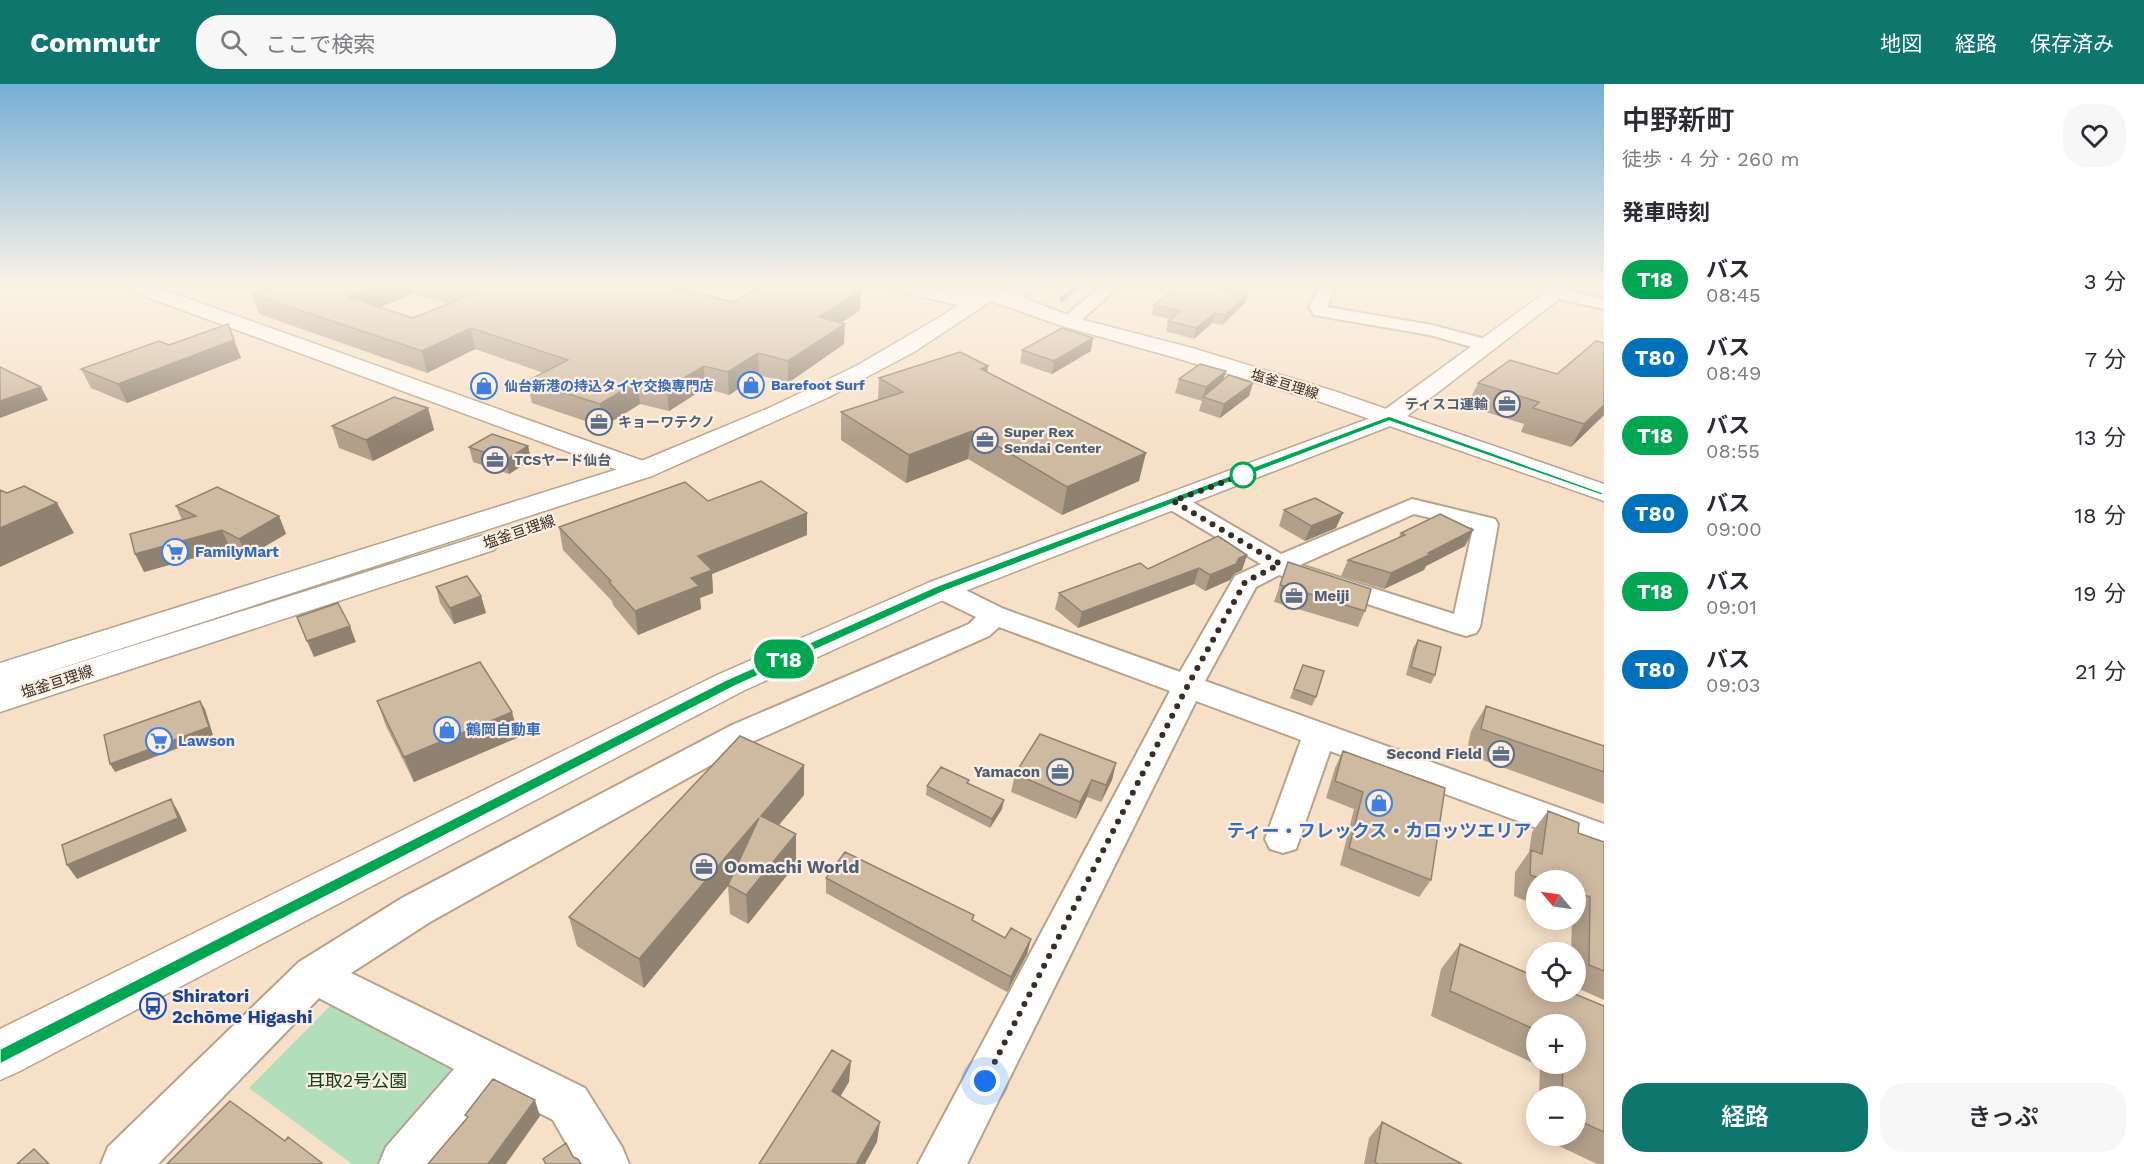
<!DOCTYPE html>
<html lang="ja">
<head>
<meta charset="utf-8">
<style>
  body { margin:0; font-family:"Work Sans","Noto Sans JP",sans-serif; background:#f7f7f7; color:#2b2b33; height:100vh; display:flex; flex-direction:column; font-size:22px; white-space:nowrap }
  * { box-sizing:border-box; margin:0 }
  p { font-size:20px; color:#7c7c81 }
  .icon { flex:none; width:33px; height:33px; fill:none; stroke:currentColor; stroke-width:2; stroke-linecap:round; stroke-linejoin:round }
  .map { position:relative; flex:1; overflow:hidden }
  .sheet { display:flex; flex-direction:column; background:#fff; width:540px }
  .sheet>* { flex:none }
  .badge { padding:0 12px; border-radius:20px; font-size:21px; line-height:39px }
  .needle { width:39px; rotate:299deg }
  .fabs { position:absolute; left:1526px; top:786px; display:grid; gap:12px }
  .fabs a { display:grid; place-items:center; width:60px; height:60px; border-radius:50%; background:#fff; box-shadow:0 3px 15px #0003; font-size:30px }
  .you { position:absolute; width:30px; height:30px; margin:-15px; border:4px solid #fff; border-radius:50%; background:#1a73e8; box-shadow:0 0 0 9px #1a73e833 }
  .map>.badge { position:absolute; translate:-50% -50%; box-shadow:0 0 0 3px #fff }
  h2 { padding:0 18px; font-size:22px; line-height:54px }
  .round { display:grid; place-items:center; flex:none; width:63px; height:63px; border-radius:24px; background:#f7f7f7 }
  .overview { display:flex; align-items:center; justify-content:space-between; height:102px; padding:0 18px }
  h1 { font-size:28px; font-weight:600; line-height:45px }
  .primary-button { display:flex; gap:12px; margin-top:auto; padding:12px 18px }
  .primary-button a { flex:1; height:69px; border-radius:24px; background:#0f766e; color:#fff; font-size:24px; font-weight:600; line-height:69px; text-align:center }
  .primary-button a+a { background:#f7f7f7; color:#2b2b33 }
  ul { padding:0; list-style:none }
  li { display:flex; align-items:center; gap:18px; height:78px; padding:0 18px }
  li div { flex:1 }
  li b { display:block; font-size:22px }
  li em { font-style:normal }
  li .badge { min-width:66px; font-weight:700; text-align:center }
  header { display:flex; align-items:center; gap:36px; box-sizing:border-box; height:84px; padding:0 30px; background:#0f766e; color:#fff }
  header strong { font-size:28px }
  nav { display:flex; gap:33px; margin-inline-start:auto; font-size:21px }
  .search { width:420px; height:54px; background:#f7f7f7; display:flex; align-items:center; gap:15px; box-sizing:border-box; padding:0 21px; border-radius:24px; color:#7c7c81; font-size:22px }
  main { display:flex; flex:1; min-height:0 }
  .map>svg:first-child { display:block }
  .green { fill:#b3debb }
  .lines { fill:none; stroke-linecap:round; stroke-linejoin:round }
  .stream { stroke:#5a828d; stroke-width:5 }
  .minor-casing { stroke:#b7a38b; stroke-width:4 }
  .tertiary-casing { stroke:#b7a38b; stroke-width:3 }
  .secondary-casing { stroke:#b7a38b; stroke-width:3 }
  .primary-casing { stroke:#b7a38b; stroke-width:3 }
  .minor { fill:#fff; fill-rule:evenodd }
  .tertiary { fill:#fff; fill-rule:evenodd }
  .secondary { fill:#fff; fill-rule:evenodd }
  .primary { fill:#fff; fill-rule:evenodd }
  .wall { fill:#b19f8a; fill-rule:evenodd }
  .shaded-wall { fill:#908271 }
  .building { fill:#ceb9a1; stroke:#908271; stroke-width:1.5 }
  .line { fill:#00a651; stroke:#fff; stroke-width:1.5 }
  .walk { stroke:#372f25; stroke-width:6; stroke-dasharray:0 10.8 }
  .stop-dot { fill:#fff; stroke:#00a651; stroke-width:3 }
  .labels { text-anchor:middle; stroke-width:4.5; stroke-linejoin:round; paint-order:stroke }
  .far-street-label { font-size:14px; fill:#372f25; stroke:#fdefe1 }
  .far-shop-label { font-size:14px; font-weight:bold; fill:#366cbe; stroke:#fdefe1; text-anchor:start }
  .far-service-label { font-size:14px; font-weight:bold; fill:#4e5e75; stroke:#fdefe1; text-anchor:start }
  .street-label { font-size:15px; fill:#372f25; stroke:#fdefe1 }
  .shop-label { font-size:15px; font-weight:bold; fill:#366cbe; stroke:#fdefe1; text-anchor:start }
  .service-label { font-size:15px; font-weight:bold; fill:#4e5e75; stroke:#fdefe1; text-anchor:end }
  .near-shop-label { font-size:18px; font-weight:bold; fill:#366cbe; stroke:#fdefe1 }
  .near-service-label { font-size:18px; font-weight:bold; fill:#4e5e75; stroke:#fdefe1; text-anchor:start }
  .near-transit-label { font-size:18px; font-weight:bold; fill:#164399; stroke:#fdefe1; text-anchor:start }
  .near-park-label { font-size:18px; fill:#114321; stroke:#fdefe1 }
</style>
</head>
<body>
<header>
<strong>Commutr</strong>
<div class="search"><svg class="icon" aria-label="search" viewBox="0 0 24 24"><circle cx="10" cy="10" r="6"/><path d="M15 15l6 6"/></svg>ここで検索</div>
<nav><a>地図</a><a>経路</a><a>保存済み</a></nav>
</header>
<main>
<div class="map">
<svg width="1604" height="1080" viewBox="0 0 1604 1080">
  <rect width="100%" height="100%" fill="#f6e1c8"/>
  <path class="green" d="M341 911 468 977 382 1080H352L249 1004Z"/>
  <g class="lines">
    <path class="stream" d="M1062 215 1078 202"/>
    <defs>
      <path id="minor" d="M1101 202H1119L1075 242H1063L1060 238 1063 234Z
        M1320 202H1336L1327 223 1432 241 1493 257 1495 261 1493 265 1486 267 1430 251 1314 231 1309 223Z
        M1556 204 1604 215V225L1550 213 1548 209Z
        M1173 410 1182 412 1281 470 1412 415 1495 435 1498 440 1480 543 1476 549 1466 552 1456 549 1279 491 1256 503 1205 597 1604 740V769L1330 667 1296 765 1283 769 1270 765 1265 755 1301 656 1196 617 967 1080H918L1170 607 999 543 989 552 754 657 430 838 351 889 585 1004 622 1063 629 1080H578L553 1036 494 1006 434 1080H379L386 1063 454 985 319 914 158 1080H101L108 1063 299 878 402 814 732 641 969 540 976 533 931 511 927 505 931 499 941 497 951 499 1004 525 1180 588 1235 492 1261 480 1164 422 1161 417 1164 412ZM1414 430 1473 444 1454 530 1300 481Z"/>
      <path id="tertiary" d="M125 202H153L652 380 656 386 652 392 643 394 634 392 128 206Z
        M891 202H925L982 215 985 219 982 223 975 225 893 206Z
        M942 202H1008L995 214 988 216 945 206Z
        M1014 202H1036L1016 219H1002L999 215Z
        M1389 327 1398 329 1401 334 1398 339 952 512 743 607 18 988 0 996V945L717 591 930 498Z"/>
      <path id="secondary" d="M1554 202H1576L1398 339 1389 341 1380 339 1377 334 1380 329Z"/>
      <path id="primary" d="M988 204 1016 211 1076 234 1192 264 1337 308 1604 400V417L1321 318 1176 274 1062 242 991 217 914 268 829 313 652 392 21 597 474 454 484 451 494 454 499 460 494 466 0 628V603L10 600 0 603V579L634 380 769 324 856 282 940 233 981 206Z"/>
    </defs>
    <use href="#minor" class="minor-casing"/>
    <use href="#tertiary" class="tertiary-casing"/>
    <use href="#secondary" class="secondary-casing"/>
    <use href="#primary" class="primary-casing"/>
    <use href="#minor" class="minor"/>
    <use href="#tertiary" class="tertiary"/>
    <use href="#secondary" class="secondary"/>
    <use href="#primary" class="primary"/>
  </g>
  <path class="wall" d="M276 202H669L733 218 861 206 860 226 841 239 844 260 788 299 759 291 729 311 705 304 669 327 640 320 603 343 532 319 527 297 544 289 475 265 427 289 259 230 252 210ZM413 210 448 220 413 234 380 223Z
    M1248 210 1245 219 1222 241 1212 239 1194 255 1166 247 1168 237 1171 235 1151 231 1154 221Z
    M228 240 241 274 127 319 91 304 81 285 169 261Z
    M1022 266 1091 267 1052 290 1020 279Z
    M988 288 1139 397 1062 431 968 375 906 399 841 356V328L878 316 879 294Z
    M1557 290 1604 331 1571 363 1521 348 1524 340 1467 322 1478 299Z
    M1179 295 1223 296 1253 299 1249 312 1220 334 1199 327 1202 317 1175 309Z
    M428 324 434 346 373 377 339 364 332 342Z
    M528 362 531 376 509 390 473 378 469 363Z
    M708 417 807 429V451L712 490 713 509 700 514 701 525 638 551 613 521 612 517 563 466 559 443Z
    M176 422 279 432 286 450 247 473 230 464 144 488 182 436Z
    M1284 426 1336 444 1305 457 1279 442Z
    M1473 446 1465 462 1426 482 1424 486 1384 505 1341 492 1348 476 1398 454 1401 449Z
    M1247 471 1242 486 1234 490 1230 496 1205 507 1194 500 1078 544 1055 525 1059 509 1148 485Z
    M1288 478 1365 527 1358 543 1274 518Z
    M436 503 481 512 486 529 454 540 440 519Z
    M1418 556 1435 591 1431 600 1406 591 1413 564Z
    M1303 581 1316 613 1312 622 1290 614Z
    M377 617 519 653 414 698 386 642Z
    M1486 622 1604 662V720L1466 670 1471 647Z
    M1343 667 1431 796 1419 813 1340 781 1354 725 1326 714 1335 684Z
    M1116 679 1112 696 1101 718 1087 713 1076 735 1011 708 1015 690Z
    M969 696 968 700 1002 725 990 744 926 711 927 702Z
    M804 711 779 741 796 780 748 840 730 830 728 802 644 904 577 862 569 833Z
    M1548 727 1578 749 1604 758V916L1575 903V868H1571L1572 836H1575V796H1536V821L1514 812 1515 788 1529 768 1532 748Z
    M826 794 973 837 1005 854 1031 855 1027 870 1007 908 826 809Z
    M1460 860 1604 922V1080H1597L1538 1052H1575V1012H1539L1540 982 1431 932 1441 885ZM1536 940H1575V980H1536Z
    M1382 1038 1462 1080H1364L1369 1054Z"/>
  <path class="shaded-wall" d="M377 202H412L413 210 355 233 349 213Z
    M861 206 860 226 819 254V233Z
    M1248 210 1245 219 1222 241 1225 231Z
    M1215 229 1212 239 1194 255 1196 244Z
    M845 240 844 260 788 299V277Z
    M471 244 475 265 427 289 422 267Z
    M1093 254 1091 267 1052 290 1054 277Z
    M234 256 241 274 127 319 118 300Z
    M758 269 759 291 729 311 728 288Z
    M704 282 705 304 669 327 667 304Z
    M988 282 985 308 981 285Z
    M1226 287 1222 301 1203 313 1206 303Z
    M637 298 640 320 603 343 600 320Z
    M1253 299 1249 312 1220 334 1224 320Z
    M41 303 48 316 0 334V317Z
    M1604 321V331L1571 363 1584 340Z
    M428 324 434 346 373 377 366 356Z
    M972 347 968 375 906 399 909 371Z
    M528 362 531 376 509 390 506 376Z
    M1146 369 1139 397 1062 431 1067 403Z
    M57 419 74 449 0 483V444Z
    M807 429V451L712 490 713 509 700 514 701 525 638 551 635 527 691 494 698 472Z
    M1343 429 1336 444 1305 457 1311 442Z
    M279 432 286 450 247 473 239 455Z
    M222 446 230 464 144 488 135 470Z
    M1473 446 1465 462 1426 482 1424 486 1384 505 1391 489 1428 469Z
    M1247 471 1242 486 1234 490 1230 496 1205 507 1210 491Z
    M1199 484 1194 500 1078 544 1082 528Z
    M481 512 486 529 454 540 450 524Z
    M350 542 356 558 314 573 307 557Z
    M200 617 205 625 213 651 115 688 110 680Z
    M512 628 519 653 414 698 404 673Z
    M1116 679 1112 696 1101 718 1106 701Z
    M804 681V711L762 761 761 732Z
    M1092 696 1087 713 1076 735 1080 718Z
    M171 715 179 729 187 747 77 795 67 781Z
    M1004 716 1002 725 990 744 992 735Z
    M759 734 728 801V802L644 904 639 875Z
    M796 750V780L748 840 746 811Z
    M1031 855 1027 870 1007 908 1011 893Z
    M851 977 849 998 831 1028 832 1007Z
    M535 1016 540 1032 506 1080H488Z
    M880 1038 877 1058 865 1080H856Z"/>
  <path class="building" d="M276 202H377L349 213 413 234 475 209 451 202H669L733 218 763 202H843L861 206 819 233 845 240 788 277 758 269 728 288 704 282 667 304 637 298 600 320 527 297 568 276 471 244 422 267 252 210Z
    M1179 202H1214L1248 210 1225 231 1215 229 1196 244 1168 237 1181 227 1154 221Z
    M228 240 234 256 118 300 81 285 159 257 169 261Z
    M1062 244 1093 254 1054 277 1022 266Z
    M1596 257 1604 259V321L1584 340 1533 324 1539 318 1478 299 1510 276 1557 290Z
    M960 268 988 282 981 285 1146 369 1067 403 972 347 909 371 841 328 903 308 879 294Z
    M1200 280 1226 287 1206 303 1179 295Z
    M0 283 41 303 0 317Z
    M1229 291 1253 299 1224 320 1203 313Z
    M394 313 428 324 366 356 332 342Z
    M492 350 528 362 506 376 469 363Z
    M761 397 807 429 698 472 712 486 691 494 699 502 635 527 609 498 611 497 559 443 685 398 708 417Z
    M24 402 57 419 0 444V406L7 409Z
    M217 403 279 432 239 455 222 446 135 470 130 450 196 432 176 422Z
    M1315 414 1343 429 1311 442 1284 426Z
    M1440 430 1473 446 1428 469 1431 470 1391 489 1348 476 1405 451 1401 449Z
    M1218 452 1247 471 1239 474 1236 480 1210 491 1199 484 1082 528 1059 509 1140 479 1148 485Z
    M1288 478 1371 505 1365 527 1280 501Z
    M467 492 481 512 450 524 436 503Z
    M338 519 350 542 307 557 297 533Z
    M1418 556 1441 563 1435 591 1411 583Z
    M480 578 512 628 404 673 377 617Z
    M1303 581 1324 587 1316 613 1294 605Z
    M200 617 209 643 110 680 104 651Z
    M1486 622 1604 662V688L1481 645Z
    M1040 650 1116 679 1106 701 1092 696 1080 718 1015 690Z
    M740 652 804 681 761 732 796 750 746 811 728 801 759 734 639 875 569 833Z
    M1343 667 1445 704 1431 796 1349 764 1363 708 1335 697Z
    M941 683 969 696 967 699 1004 716 992 735 927 702Z
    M171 715 178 734 67 781 62 761Z
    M1548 727 1579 739 1578 749 1604 758V887L1589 881 1590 813 1575 808V796H1545L1530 791 1531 766 1542 770Z
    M845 768 974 831 972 836 1005 854 1011 844 1031 855 1011 893 826 794Z
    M1460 860 1536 893V908H1570L1604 922V1048L1575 1035V1012H1562L1563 980H1575V940H1536V946L1450 907Z
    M832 966 851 977 832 1007 880 1038 856 1080H759Z
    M493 995 535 1016 488 1080H428L468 1033 465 1031Z
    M230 1017 285 1057 288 1053 322 1079 321 1080H167Z
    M1382 1038 1462 1080H1378L1375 1078Z
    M566 1059 573 1073 578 1075 581 1080H546L543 1075Z
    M34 1065 49 1080H17Z"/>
  <linearGradient id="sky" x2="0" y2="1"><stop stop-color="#75aed6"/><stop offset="0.57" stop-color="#fbf2e6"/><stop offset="1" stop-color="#fbf2e6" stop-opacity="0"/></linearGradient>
  <rect width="1604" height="353" fill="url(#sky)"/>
  <path class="line" d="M1389 332 1604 409 1601 411 1389 337 945 507 735 602 6 977 0 980V965L726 596 937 502Z"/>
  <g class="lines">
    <path class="walk" d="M985 997 1188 601 1245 498 1280 480 1173 417 1243 391"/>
  </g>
  <defs>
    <symbol id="shop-ring" viewBox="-11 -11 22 22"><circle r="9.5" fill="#fdefe1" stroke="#3f7fe0" stroke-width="1.5"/><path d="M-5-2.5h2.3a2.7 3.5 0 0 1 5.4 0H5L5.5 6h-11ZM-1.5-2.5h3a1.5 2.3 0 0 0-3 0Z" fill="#3f7fe0"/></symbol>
    <symbol id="office-ring" viewBox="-11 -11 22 22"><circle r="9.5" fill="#fdefe1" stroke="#5c6f8a" stroke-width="1.5"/><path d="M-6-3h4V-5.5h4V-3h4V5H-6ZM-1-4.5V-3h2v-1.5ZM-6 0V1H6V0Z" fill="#5c6f8a"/></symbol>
    <symbol id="supermarket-ring" viewBox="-11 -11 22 22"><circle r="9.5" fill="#fdefe1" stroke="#3f7fe0" stroke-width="1.5"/><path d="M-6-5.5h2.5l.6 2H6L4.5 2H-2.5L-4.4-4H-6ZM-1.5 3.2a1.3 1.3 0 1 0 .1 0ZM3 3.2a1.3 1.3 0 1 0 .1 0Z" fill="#3f7fe0"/></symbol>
    <symbol id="bus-ring" viewBox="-11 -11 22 22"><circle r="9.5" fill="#fdefe1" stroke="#1a4fb4" stroke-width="1.5"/><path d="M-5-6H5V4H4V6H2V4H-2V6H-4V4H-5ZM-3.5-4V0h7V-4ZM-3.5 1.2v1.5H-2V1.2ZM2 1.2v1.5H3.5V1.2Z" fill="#1a4fb4"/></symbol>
  </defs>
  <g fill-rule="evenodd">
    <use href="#shop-ring" x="736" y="286" width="30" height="30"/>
    <use href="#shop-ring" x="469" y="287" width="30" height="30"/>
    <use href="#office-ring" x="1492" y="305" width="30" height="30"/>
    <use href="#office-ring" x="584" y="323" width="30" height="30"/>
    <use href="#office-ring" x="970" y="341" width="30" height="30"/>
    <use href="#office-ring" x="480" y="361" width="30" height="30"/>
    <use href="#supermarket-ring" x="160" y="453" width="30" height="30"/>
    <use href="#office-ring" x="1279" y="497" width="30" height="30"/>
    <use href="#shop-ring" x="432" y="631" width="30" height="30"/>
    <use href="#supermarket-ring" x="144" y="642" width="30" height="30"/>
    <use href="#office-ring" x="1486" y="655" width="30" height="30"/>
    <use href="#office-ring" x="1045" y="673" width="30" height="30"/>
    <use href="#shop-ring" x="1364" y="704" width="30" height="30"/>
    <use href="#office-ring" x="689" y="768" width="30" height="30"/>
    <use href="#bus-ring" x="138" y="907" width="30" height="30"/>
  </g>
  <circle class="stop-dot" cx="1243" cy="391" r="12"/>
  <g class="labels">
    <g class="far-street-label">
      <text transform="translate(1285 300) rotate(17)" y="5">塩釜亘理線</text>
    </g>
    <g class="far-shop-label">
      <text x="771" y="306">Barefoot Surf</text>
      <text x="504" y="307">仙台新港の持込タイヤ交換専門店</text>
    </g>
    <g class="far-service-label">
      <text x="1488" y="325" text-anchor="end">ティスコ運輸</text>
      <text x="618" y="343">キョーワテクノ</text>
      <text x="1004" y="353">Super Rex<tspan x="1004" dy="16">Sendai Center</tspan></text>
      <text x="514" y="381">TCSヤード仙台</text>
    </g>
    <g class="street-label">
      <text transform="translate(519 448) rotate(-19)" y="5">塩釜亘理線</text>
      <text transform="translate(57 598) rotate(-18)" y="5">塩釜亘理線</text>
    </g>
    <g class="shop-label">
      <text x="195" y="473">FamilyMart</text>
      <text x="466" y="651">鶴岡自動車</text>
      <text x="178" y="662">Lawson</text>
    </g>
    <g class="service-label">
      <text x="1314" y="517" text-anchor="start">Meiji</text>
      <text x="1482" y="675">Second Field</text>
      <text x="1040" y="693">Yamacon</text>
    </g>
    <g class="near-shop-label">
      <text x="1379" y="753">ティー・フレックス・カロッツエリア</text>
    </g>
    <g class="near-service-label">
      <text x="724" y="789">Oomachi World</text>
    </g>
    <g class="near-transit-label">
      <text x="172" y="918">Shiratori<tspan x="172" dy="21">2chōme Higashi</tspan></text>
    </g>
    <g class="near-park-label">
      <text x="357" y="1003">耳取2号公園</text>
    </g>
  </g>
</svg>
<div class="fabs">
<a><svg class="needle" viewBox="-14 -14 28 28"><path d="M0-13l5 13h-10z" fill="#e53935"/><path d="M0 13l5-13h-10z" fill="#7c7c81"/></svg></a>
<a><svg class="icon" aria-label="locate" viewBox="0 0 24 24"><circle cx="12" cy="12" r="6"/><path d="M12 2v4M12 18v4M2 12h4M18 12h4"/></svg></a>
<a>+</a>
<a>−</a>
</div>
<div class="you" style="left:985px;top:997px"></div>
<b class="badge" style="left:784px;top:575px;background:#00a651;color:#fff">T18</b>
</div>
<section class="sheet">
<div class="overview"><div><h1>中野新町</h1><p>徒歩 · 4 分 · 260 m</p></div><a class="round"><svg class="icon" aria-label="heart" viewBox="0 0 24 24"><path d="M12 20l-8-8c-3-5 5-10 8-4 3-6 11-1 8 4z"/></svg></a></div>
<h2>発車時刻</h2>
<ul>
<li><span class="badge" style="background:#00a651;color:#fff">T18</span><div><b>バス</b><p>08:45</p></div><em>3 分</em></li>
<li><span class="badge" style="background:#0072bc;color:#fff">T80</span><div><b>バス</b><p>08:49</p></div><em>7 分</em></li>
<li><span class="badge" style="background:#00a651;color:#fff">T18</span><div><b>バス</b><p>08:55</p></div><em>13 分</em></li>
<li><span class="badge" style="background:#0072bc;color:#fff">T80</span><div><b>バス</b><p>09:00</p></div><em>18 分</em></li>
<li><span class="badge" style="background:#00a651;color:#fff">T18</span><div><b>バス</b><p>09:01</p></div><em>19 分</em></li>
<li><span class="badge" style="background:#0072bc;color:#fff">T80</span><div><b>バス</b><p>09:03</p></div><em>21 分</em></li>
</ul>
<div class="primary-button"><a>経路</a><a>きっぷ</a></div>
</section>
</main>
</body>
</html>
